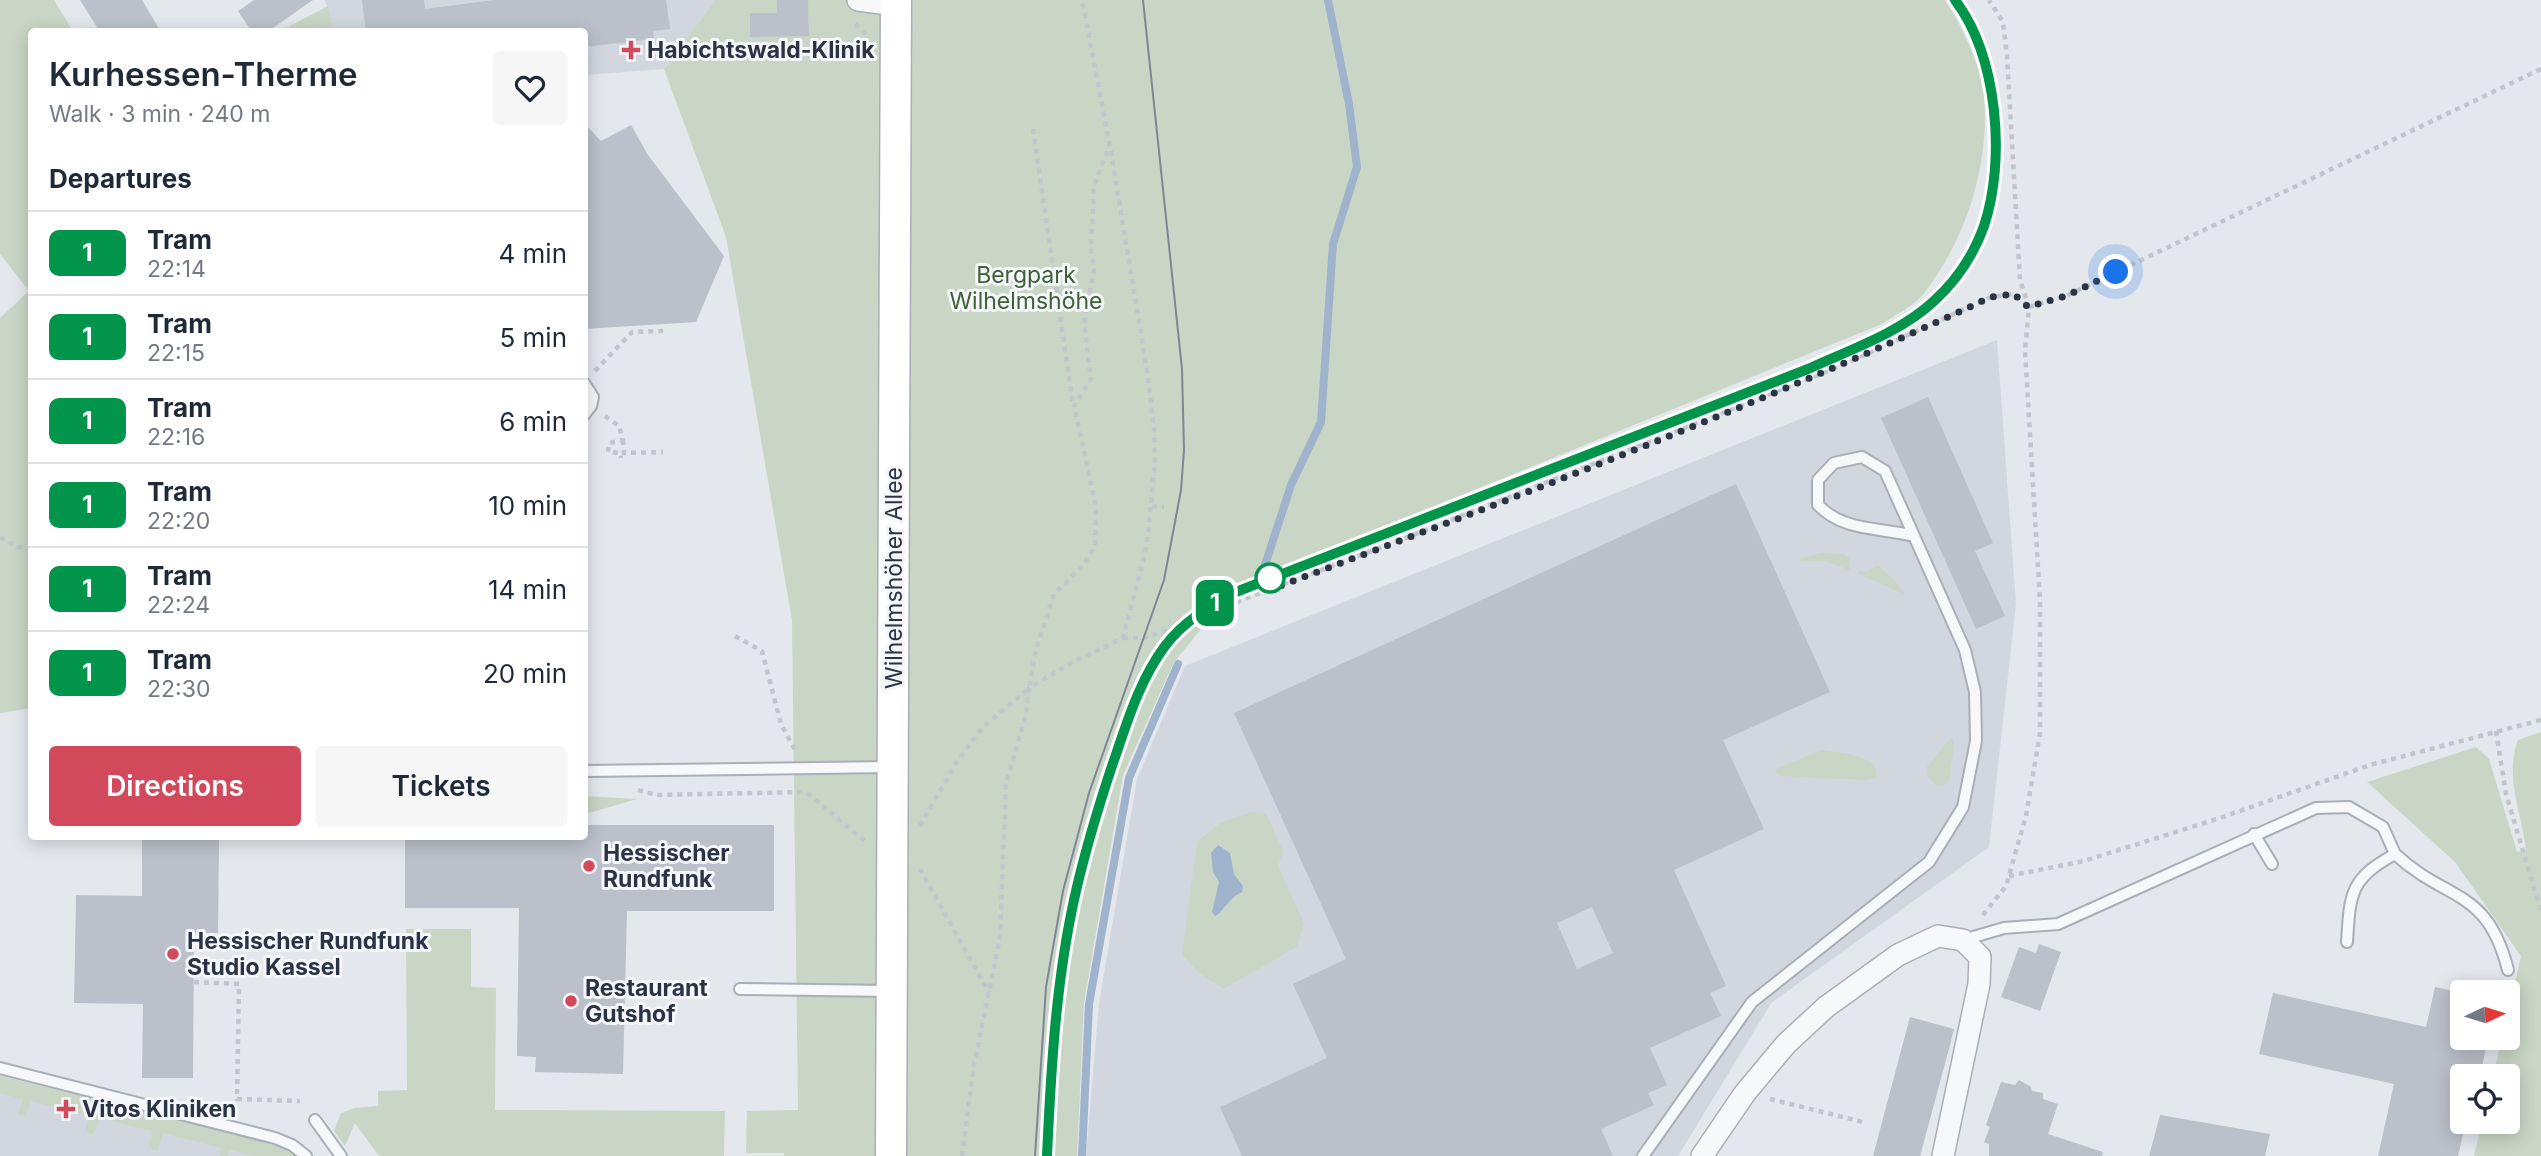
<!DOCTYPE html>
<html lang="en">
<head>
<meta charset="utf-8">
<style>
  body { margin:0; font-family:Inter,sans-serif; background:#f6f6f7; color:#1f2937; height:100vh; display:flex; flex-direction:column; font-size:26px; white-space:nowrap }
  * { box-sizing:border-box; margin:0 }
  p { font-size:23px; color:#747a83 }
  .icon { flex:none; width:38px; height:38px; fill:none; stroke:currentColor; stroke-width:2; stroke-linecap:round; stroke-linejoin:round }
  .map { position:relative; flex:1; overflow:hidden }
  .side { position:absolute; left:28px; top:28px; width:560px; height:812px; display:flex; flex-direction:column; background:#fff; border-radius:7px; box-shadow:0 4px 18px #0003 }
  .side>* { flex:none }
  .badge { padding:0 14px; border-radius:10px; font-size:24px; line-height:46px }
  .needle { width:46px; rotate:86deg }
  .buttons { position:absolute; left:2450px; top:980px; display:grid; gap:14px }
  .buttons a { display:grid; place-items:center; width:70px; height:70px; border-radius:7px; background:#fff; box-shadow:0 4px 18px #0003; font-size:35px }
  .you { position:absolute; width:35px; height:35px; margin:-18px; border:5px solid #fff; border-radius:50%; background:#1a73e8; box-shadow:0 0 0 10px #1a73e833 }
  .map>.badge { position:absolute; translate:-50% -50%; box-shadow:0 0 0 4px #fff }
  h2 { padding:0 21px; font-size:26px; line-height:63px }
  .round { display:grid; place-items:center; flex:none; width:74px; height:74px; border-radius:7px; background:#f6f6f7 }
  .headline { display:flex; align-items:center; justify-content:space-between; height:119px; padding:0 21px }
  h1 { font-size:33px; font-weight:600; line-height:52px }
  .cta { display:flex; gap:14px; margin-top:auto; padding:14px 21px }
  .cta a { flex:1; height:80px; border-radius:7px; background:#d1495b; color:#fff; font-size:28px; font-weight:600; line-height:80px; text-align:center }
  .cta a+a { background:#f6f6f7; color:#1f2937 }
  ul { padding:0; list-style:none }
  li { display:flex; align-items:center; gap:21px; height:84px; padding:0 21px; border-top:2px solid #e0e1e3 }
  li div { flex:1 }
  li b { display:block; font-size:26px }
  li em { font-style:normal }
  li .badge { min-width:77px; font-weight:700; text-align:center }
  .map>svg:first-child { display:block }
  .built { fill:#d2d6de }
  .green { fill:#c9d6c5 }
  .water { fill:#9fb4cc }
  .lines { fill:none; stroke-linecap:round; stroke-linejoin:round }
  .stream { stroke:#9fb4cc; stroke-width:8 }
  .building { fill:#bbc0ca; fill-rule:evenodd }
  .lane-casing { stroke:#a9aeb7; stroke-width:14 }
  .street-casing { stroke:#a9aeb7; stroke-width:24 }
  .secondary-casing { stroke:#a9aeb7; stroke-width:33 }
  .path { stroke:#c2c5cb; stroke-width:4.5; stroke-dasharray:5 5; stroke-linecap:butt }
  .lane { stroke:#f7f8fa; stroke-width:10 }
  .street { stroke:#f7f8fa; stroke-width:21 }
  .secondary { stroke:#fff; stroke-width:30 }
  .tram { stroke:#7d8696; stroke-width:2 }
  .line-casing { stroke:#fff; stroke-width:16 }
  .line { stroke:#00954b; stroke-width:10 }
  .walk { stroke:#2b3445; stroke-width:7; stroke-dasharray:0 12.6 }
  .poi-dot { fill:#d1495b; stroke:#f4f6f9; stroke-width:2.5 }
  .stop-dot { fill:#fff; stroke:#00954b; stroke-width:3.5 }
  .labels { text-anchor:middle; stroke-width:6; stroke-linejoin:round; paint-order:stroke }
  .poi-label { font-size:23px; font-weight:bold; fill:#2b3445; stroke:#f4f6f9; text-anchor:start }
  .park-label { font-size:23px; fill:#3f6138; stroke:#f4f6f9 }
  .street-label { font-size:23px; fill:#2b3445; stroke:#f4f6f9 }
</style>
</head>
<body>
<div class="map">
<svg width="2541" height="1156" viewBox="0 0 2541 1156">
  <rect width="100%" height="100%" fill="#e4e7ec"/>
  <path class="built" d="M325 0H715L664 69 585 75 584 32 333 31Z
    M1997 340 2016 604 1989 847 1772 1002 1678 1156H1086L1099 1003 1137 779 1185 666Z
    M0 1076 262 1141 288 1150 298 1156H0Z"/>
  <path class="green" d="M0 0H54L73 31 32 32V708L0 713V318L29 291 0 254Z
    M715 0H1945C1960 22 1982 68 1984 94 1990 164 1967 237 1925 292 1916 305 1895 315 1882 324L1236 587 1174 662 1123 775 1084 1003 1077 1156H784V1153H746L747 1111 798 1110 792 620 726 237 664 69Z
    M328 6 333 31H280Z
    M1821 553 1844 554 1849 557 1850 570 1824 561H1800L1802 558Z
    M1878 565 1895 581 1904 594 1859 574V571H1868Z
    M2541 732V1156H2474L2482 1122H2508V1076H2493L2502 1038H2508V1013L2521 956 2455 862 2367 782 2476 747 2489 759 2517 852 2526 850C2522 813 2504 777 2518 740Z
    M1952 739 1954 746 1949 780 1946 784 1936 785 1927 775V766C1937 759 1942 743 1952 739Z
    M1821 750C1837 753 1883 754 1876 778L1866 780 1780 776 1777 773 1776 769Z
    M585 796 637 799 585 814Z
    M1252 812 1266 813 1283 851 1278 866 1304 923 1297 947 1223 989 1199 973 1182 954 1197 842 1220 823Z
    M406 929H471V987L496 988 495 1110 725 1111 724 1156H379L355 1123 345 1146 334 1131 341 1113 355 1108 378 1106V1091L407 1090Z
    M0 1076 262 1141 288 1150 298 1156H255L230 1150 228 1156H219L221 1148 163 1133 158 1151 149 1148 152 1131 100 1118 94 1134 85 1132 89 1116 31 1101 26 1116 18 1114 23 1099 0 1093Z"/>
  <path class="water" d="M1218 845 1230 853 1234 874 1243 886 1242 892C1227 899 1224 912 1215 916L1212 912 1219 882 1213 872 1211 853Z"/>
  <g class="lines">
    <path class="stream" d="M1265 565 1291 485 1321 422 1333 244 1357 167 1349 104 1328 0
      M1082 1156 1089 1004 1129 778 1178 664"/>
  </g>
  <path class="building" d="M80 0H142L161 32H100Z
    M254 0H313L267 32H252L238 11Z
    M362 0H424L425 9 494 0H666L670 29 653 31 654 39 584 47V32H366Z
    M777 0H808L809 36 750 37V13H777Z
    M584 123 601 141 631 125 648 155 724 256 696 322 584 329Z
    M1928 397 1993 543 1975 551 2005 616 1976 629 1881 418Z
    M1736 484 1830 692 1723 740 1764 829 1674 870 1726 986 1710 993 1721 1016 1650 1048 1667 1085 1648 1093 1654 1105 1601 1129 1613 1156H1242L1220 1107 1327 1058 1293 984 1346 959 1234 713ZM1592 907 1613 953 1577 969 1557 923Z
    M584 825H774V911H627L623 1074 535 1072 536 1057 517 1056 519 908H405V836H584Z
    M142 836H219L218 933H194L193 1078H142L143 1004 74 1003 76 895 142 896Z
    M2039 944 2061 952 2040 1011 2001 997 2019 947 2036 953Z
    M2435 987 2462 993V1038H2488L2481 1072 2468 1069 2467 1076H2462V1122H2466L2458 1156H2378L2394 1084 2259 1054 2273 993 2426 1027Z
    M1910 1017 1954 1029 1949 1049 1920 1156H1873Z
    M2019 1080 2031 1087 2032 1091 2043 1093V1099L2058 1104 2048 1134 2103 1152 2102 1156H1989V1144L1984 1142 1990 1127 1986 1125 2001 1082 2015 1085Z
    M2160 1115 2270 1134 2265 1156H2149Z"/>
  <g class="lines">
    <defs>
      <path id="lane" d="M584 383 593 397 591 406 584 415
        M584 771 890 767
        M2254 834 2272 864
        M2395 854C2448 903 2487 887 2508 970
        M1963 940 2004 928 2058 924 2316 808 2349 807 2383 827 2395 854C2350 879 2350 893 2347 942
        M740 989 891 991
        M0 1068 275 1138 292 1145 306 1156
        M315 1120 341 1156
        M1643 1156 1752 1002 1929 862 1963 807 1976 741 1975 692 1965 650 1885 471 1862 457 1834 463 1818 480V505C1844 532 1879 527 1914 536"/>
      <path id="street" d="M858 0 896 5
        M1702 1156 1745 1093 1786 1044 1826 1007 1898 955 1938 936 1963 940 1980 957 1979 984 1943 1156"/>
      <path id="secondary" d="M891 1156 896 0"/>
    </defs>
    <use href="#lane" class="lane-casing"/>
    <use href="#street" class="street-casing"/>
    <use href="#secondary" class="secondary-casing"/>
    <path class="path" d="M855 24 869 37
      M1033 129 1073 405
      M2029 307 2066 296 2541 69
      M595 371 632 332 666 331
      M605 416 619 426 623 440 609 443 608 452 620 453 621 458
      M623 440 624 453 663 452
      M1152 506 1164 507
      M0 537 18 547 32 549
      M735 636 762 651 781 724 796 752
      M1123 638H1143L1184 625 1244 599 1393 543 1838 367 1991 297 2014 294 2029 307
      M2496 731 2506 794 2541 911
      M638 790 656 795 806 792 866 842
      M920 826 956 763 983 727 1029 688 1036 650 1054 594 1083 566 1095 546 1096 508 1074 406 1091 379 1084 323 1094 270 1091 248 1094 186 1109 147
      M920 869 989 993
      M2009 876 2084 861 2220 818 2370 765 2541 720
      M1983 915 2006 886 2026 816 2040 733V601L2025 351 2029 307 2020 280 2007 56 2003 22 1989 0
      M194 982 239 984 237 1099 300 1101
      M1770 1099 1867 1123
      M962 1156 974 1065 1000 937 1006 784 1026 715 1029 688 1071 663 1123 638 1147 545 1155 461 1154 429 1147 370 1110 146 1082 0"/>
    <use href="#lane" class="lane"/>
    <use href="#street" class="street"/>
    <use href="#secondary" class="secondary"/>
    <path class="tram" d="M1035 1156 1046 987 1063 891 1089 793 1164 580 1181 490 1184 450 1182 369 1143 0
      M1047 1156C1051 1068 1056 978 1076 891 1086 846 1100 802 1115 758 1128 719 1140 680 1164 646 1183 622 1209 606 1236 592L1808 369C1849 350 1900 333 1934 301 1956 281 1974 254 1984 226 2006 160 1998 57 1955 0"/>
  </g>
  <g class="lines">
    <defs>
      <path id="line" d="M1047 1156C1051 1068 1056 978 1076 891 1086 848 1099 805 1113 763 1127 723 1139 681 1165 646 1183 622 1209 606 1236 592L1808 369C1849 350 1900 333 1934 301 1956 281 1974 254 1984 226 2006 160 1998 57 1955 0"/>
    </defs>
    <use href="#line" class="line-casing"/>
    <use href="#line" class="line"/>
    <path class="walk" d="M1270 578 1269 590C1512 499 1756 407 1991 297L2014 294 2028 307 2066 296 2116 272"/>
  </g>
  <g class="poi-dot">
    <path d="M627.5 39.5h7v7h7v7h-7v7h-7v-7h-7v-7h7z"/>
    <circle cx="589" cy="866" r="7"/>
    <circle cx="173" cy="954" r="7"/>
    <circle cx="571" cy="1001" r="7"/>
    <path d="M62.5 1098.5h7v7h7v7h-7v7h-7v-7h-7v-7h7z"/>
  </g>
  <circle class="stop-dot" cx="1270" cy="578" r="14"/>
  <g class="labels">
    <g class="poi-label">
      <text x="647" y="58">Habichtswald-Klinik</text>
      <text x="603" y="861">Hessischer<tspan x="603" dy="26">Rundfunk</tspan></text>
      <text x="187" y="949">Hessischer Rundfunk<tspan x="187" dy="26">Studio Kassel</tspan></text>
      <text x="585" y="996">Restaurant<tspan x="585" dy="26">Gutshof</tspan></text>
      <text x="82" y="1117">Vitos Kliniken</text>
    </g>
    <g class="park-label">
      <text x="1026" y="283">Bergpark<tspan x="1026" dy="26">Wilhelmshöhe</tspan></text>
    </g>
    <g class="street-label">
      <text transform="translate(894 578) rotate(-90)" y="8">Wilhelmshöher Allee</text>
    </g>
  </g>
</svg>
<div class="buttons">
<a><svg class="needle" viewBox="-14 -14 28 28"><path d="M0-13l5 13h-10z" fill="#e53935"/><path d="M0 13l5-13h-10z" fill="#747a83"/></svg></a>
<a><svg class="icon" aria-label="locate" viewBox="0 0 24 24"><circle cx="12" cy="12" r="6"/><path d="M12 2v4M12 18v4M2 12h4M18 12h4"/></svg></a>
</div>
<div class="you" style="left:2116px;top:272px"></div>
<b class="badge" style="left:1215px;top:603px;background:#00954b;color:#fff">1</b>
<section class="side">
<div class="headline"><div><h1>Kurhessen-Therme</h1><p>Walk · 3 min · 240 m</p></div><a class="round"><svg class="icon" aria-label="heart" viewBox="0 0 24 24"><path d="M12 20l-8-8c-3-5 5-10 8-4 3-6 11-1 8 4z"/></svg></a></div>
<h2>Departures</h2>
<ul>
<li><span class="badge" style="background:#00954b;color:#fff">1</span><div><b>Tram</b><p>22:14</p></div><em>4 min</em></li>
<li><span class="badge" style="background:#00954b;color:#fff">1</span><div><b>Tram</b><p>22:15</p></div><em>5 min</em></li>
<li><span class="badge" style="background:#00954b;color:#fff">1</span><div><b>Tram</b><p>22:16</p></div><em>6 min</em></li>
<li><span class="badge" style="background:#00954b;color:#fff">1</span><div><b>Tram</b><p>22:20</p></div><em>10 min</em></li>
<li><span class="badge" style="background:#00954b;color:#fff">1</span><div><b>Tram</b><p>22:24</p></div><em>14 min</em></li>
<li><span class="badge" style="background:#00954b;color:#fff">1</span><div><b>Tram</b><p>22:30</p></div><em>20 min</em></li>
</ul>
<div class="cta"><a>Directions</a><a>Tickets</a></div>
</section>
</div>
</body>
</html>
